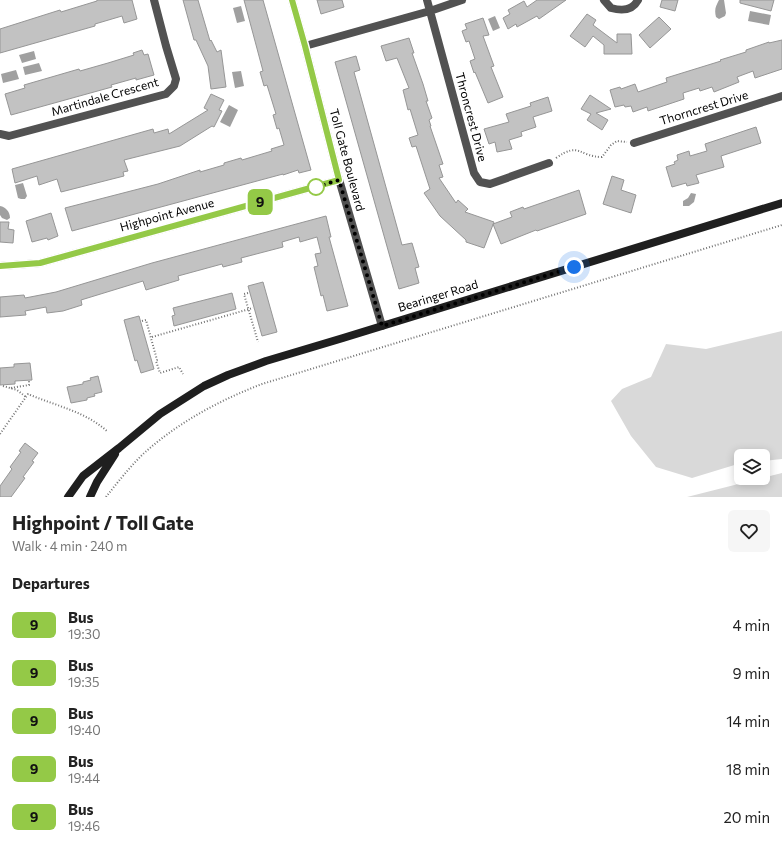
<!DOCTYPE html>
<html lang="en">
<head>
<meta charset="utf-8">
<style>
  body { margin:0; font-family:Commissioner,sans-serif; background:#f6f6f6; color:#222; height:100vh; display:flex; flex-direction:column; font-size:15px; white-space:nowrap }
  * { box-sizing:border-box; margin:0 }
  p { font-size:13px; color:#767676 }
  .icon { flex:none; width:22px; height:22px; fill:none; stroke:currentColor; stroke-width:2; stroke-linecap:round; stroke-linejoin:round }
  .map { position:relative; height:497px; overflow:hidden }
  .side { display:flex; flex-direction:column; background:#fff; flex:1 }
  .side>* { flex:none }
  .badge { padding:0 8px; border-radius:6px; font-size:14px; line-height:26px }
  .tools { position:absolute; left:734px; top:449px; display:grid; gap:8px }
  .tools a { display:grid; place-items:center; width:36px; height:36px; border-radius:6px; background:#fff; box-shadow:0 2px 10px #0003; font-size:20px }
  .you { position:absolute; width:20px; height:20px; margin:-10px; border:3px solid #fff; border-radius:50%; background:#1a73e8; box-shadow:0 0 0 6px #1a73e833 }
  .map>.badge { position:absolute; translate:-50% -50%; box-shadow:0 0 0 2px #fff }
  h2 { padding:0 12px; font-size:15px; line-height:36px }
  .round { display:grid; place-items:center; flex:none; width:42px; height:42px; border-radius:6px; background:#f6f6f6 }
  .summary { display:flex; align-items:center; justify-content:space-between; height:68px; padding:0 12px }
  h1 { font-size:19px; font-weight:700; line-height:30px }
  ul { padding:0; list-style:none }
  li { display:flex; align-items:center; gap:12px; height:48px; padding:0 12px }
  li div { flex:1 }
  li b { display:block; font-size:15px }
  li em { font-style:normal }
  li .badge { min-width:44px; font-weight:700; text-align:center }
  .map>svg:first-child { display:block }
  .green { fill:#d9d9d9 }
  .water { fill:#a0a0a0 }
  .building { fill:#c2c2c2; stroke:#969696 }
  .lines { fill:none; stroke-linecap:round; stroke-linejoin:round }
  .path { stroke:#747474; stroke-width:2; stroke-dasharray:1 2; stroke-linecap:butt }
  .street { stroke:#525252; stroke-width:8 }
  .secondary { stroke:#1f1f1f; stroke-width:8 }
  .line-casing { stroke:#fff; stroke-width:9 }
  .line { stroke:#94c947; stroke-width:6 }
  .walk { stroke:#000; stroke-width:4; stroke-dasharray:0 7.2 }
  .stop-dot { fill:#fff; stroke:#94c947; stroke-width:2 }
  .labels { text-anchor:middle; stroke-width:3; stroke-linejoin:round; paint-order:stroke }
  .street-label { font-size:12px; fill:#000; stroke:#fff }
</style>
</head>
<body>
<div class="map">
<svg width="782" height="497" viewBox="0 0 782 497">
  <rect width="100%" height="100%" fill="#fff"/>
  <path class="green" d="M782 331V459L763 461V456H741V463L692 478 656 467 631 436 611 401 622 389 651 377 666 344 706 349Z
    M782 473V497H687Z"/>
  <path class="water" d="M719 0H724L726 13 725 16 719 19 716 17C714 9 716 6 719 0Z
    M241 6 245 21 237 23 233 8Z
    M750 11 771 15 769 25 748 21Z
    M495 16 500 28 493 31 488 19Z
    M34 51 36 59 22 63 19 55Z
    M39 63 42 71 25 75 23 67Z
    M16 70 19 79 3 83 1 74Z
    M241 71 244 86 235 88 232 72Z
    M229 105 238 110 230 127 220 122Z
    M23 183 27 196 25 199H21L18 198 15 185Z
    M691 193 696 194 694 202 689 206H683V201L688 198Z
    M0 206C6 207 10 212 10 218L7 220 2 218 0 215Z"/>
  <path class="building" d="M97 0H132L137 19 124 23 122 16 95 24V26L0 53V29L60 10 61 12 97 1Z
    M183 0H198L210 41 211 40 217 52 221 50 226 87 211 89 208 66 196 40H194Z
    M244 0H263L311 170 299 173 298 170 283 175V174L72 231 65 208 158 184 200 170V172L224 165V163L241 158 242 160 272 151 271 149 284 145 279 128 277 129 273 115 276 114 267 85 264 86 260 72 263 71Z
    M317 0H342L344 7 321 14Z
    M537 0H566L539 19 537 16 517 27 516 24 508 29 503 18 510 14 508 10 524 1 527 7Z
    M662 0H678L675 11 660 7Z
    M740 0H774L771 11 740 3Z
    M587 14 596 20 593 25 617 43V34H631L632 54H604V45L593 36 585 47 570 36Z
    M659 17 671 29 650 48 639 35Z
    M483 18 489 35 483 36 494 66 491 67 503 97 488 103 475 72 474 73 470 61 475 59 469 41 466 42 462 31 467 29 465 24Z
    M409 38 414 53H412L423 84 428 101H426L432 118 429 120 431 126H430L443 164 439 165 443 177 439 178 456 203 458 200 468 209 465 212 494 222 484 248 466 242V240L440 216 424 193 430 189 416 146 412 147 409 138 418 135 410 109 408 110 403 90 409 88 397 58 386 61 381 46Z
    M782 40V69L755 78 753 71 737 77 739 82 714 92 712 87 700 91 699 88 683 93 684 99 648 111 647 107 633 112 631 106 625 107 624 105 615 107 610 90 620 87 621 89 635 84 638 92 667 82 666 78 721 61 720 60 746 52V50L769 42V43Z
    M142 50 144 55 148 54 154 75 136 80V78L111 85 112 87 11 115 5 94 25 88 24 85 79 69 80 71 108 63 134 55 133 53Z
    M356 56 360 70 354 72 402 245 412 243 419 267 415 268 419 283 399 289 335 62Z
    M211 94 224 100 219 110 222 111 214 127 212 126 180 146 124 160 128 171 123 172 124 176 61 192 57 179 39 185 37 176 15 183 12 169 153 129 154 133 168 129 169 134 208 110 204 108Z
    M590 95 611 109 596 113 608 120 602 130 587 120 591 114 581 109Z
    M548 97 552 111 533 117 536 127 521 132 522 136 509 140 512 149 497 152 495 142 489 144 484 129 509 122 506 114 531 106 530 103Z
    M756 127 761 143 721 156 724 167 696 175 699 183 687 186 686 183 672 187 666 167 675 164 674 162 678 160 677 155 689 151 690 156 707 151 705 144Z
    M612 176 624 180 621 190 636 195 631 213 603 204Z
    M579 190 586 214 537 231 536 230 501 244 493 224 512 217 510 212 523 207 524 209Z
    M51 213 58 236 48 240 47 238 32 242 26 221Z
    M326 216 331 237H329L348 306 327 311 323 295 321 296 314 267 318 266 315 254 321 253 317 237 300 242 299 237 282 242 283 247 241 258 242 262 223 267 222 264 178 276 179 280 146 290 143 281 81 300 82 305 63 311 47 313 46 307 25 311 26 315 0 317V297L24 295 25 298 56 292 152 263Z
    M0 222H9L8 229 14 230 13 243 0 242Z
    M263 282 277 332 262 336 248 286Z
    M232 293 236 309 174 326 172 316 175 315 173 308Z
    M139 316 154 369 141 373 137 360 135 361 124 320Z
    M30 363 32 380 15 381V384L0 385V368L14 367V364Z
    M98 376 102 392 94 394 95 396 87 398V400L71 403 67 387 83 384V382L91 380 90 378Z
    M25 443 38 453 32 461 34 462 23 477 25 478 11 497H0V486L12 469 10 467 21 452 19 451Z"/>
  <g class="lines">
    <path class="path" d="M556 158C580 141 579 157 602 157L611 145 617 141 627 142
      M248 293 244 294 258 342
      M142 321 146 320 157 360 156 361 160 373 179 367 183 374
      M152 337 253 308
      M3 386 17 390 26 397
      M11 388 29 385V381
      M0 434 28 394C56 406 84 411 107 431
      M106 497C117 483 129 468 142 455 177 423 218 401 262 384L782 225"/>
    <path class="street" d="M292 0 305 46 338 176 382 326
      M427 0 474 173 480 182 490 184 549 163
      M604 0 611 8C622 11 632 11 638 0
      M305 46 430 11 462 0
      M0 134 9 136 166 94 174 86 176 79 166 46 154 0
      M634 143 782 96
      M0 266 40 263 339 180"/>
    <path class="secondary" d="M68 497 83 476 119 448 160 414 204 386 228 375 266 361 343 338 782 203
      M90 497 97 482 115 454"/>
  </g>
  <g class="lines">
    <defs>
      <path id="line" d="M0 266 40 263 339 180 305 46 292 0"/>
    </defs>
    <use href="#line" class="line-casing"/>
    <use href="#line" class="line"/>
    <path class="walk" d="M316 187 313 188 339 180 382 326 574 267"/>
  </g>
  <circle class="stop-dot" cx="316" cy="187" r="8"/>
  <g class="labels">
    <g class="street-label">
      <text transform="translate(105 97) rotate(-16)" y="4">Martindale Crescent</text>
      <text transform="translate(704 108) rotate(-17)" y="4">Thorncrest Drive</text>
      <text transform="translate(471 117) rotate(75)" y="4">Throncrest Drive</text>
      <text transform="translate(347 160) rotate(75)" y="4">Toll Gate Boulevard</text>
      <text transform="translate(167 215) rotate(-15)" y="4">Highpoint Avenue</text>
      <text transform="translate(438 296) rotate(-17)" y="4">Bearinger Road</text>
    </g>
  </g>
</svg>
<div class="tools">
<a><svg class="icon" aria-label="layers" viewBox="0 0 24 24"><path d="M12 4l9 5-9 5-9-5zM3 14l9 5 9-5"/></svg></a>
</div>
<div class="you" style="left:574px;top:267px"></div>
<b class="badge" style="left:260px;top:202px;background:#94c947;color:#111">9</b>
</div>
<section class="side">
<div class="summary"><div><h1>Highpoint / Toll Gate</h1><p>Walk · 4 min · 240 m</p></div><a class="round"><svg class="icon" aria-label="heart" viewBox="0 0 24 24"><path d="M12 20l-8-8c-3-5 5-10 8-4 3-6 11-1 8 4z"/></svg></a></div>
<h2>Departures</h2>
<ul>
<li><span class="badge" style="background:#94c947;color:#111">9</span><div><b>Bus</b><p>19:30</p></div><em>4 min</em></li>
<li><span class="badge" style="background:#94c947;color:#111">9</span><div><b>Bus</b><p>19:35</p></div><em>9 min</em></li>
<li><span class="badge" style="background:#94c947;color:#111">9</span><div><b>Bus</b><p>19:40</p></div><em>14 min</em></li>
<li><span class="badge" style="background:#94c947;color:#111">9</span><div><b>Bus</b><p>19:44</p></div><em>18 min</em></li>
<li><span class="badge" style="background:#94c947;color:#111">9</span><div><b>Bus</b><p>19:46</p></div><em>20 min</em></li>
</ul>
</section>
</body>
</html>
